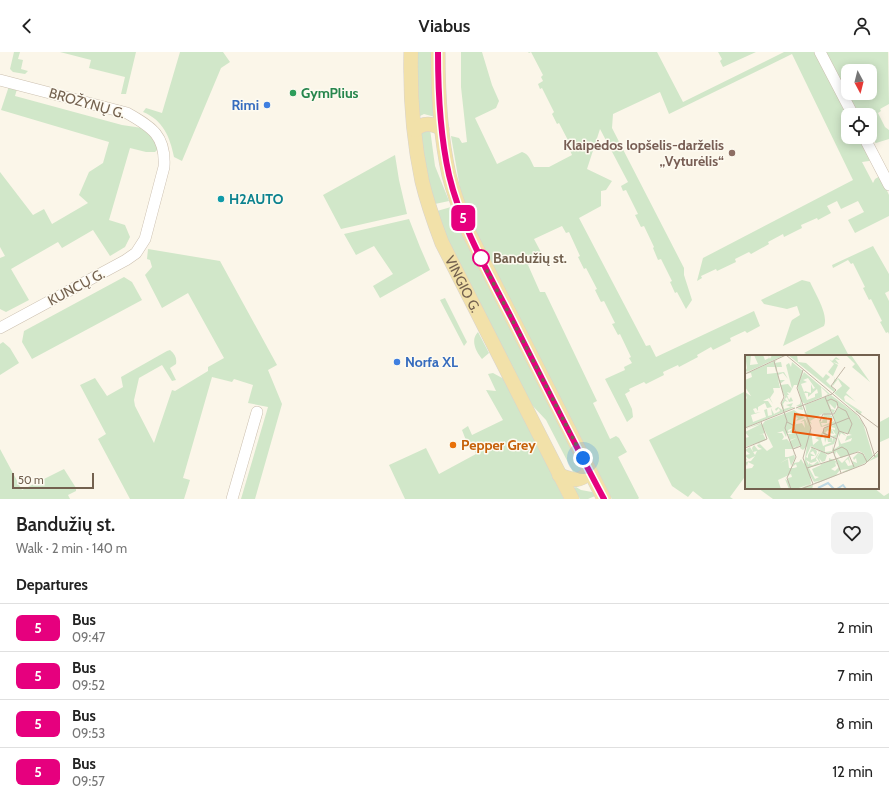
<!DOCTYPE html>
<html lang="en">
<head>
<meta charset="utf-8">
<style>
  body { margin:0; font-family:Cabin,sans-serif; background:#f2f2f2; color:#222; height:100vh; display:flex; flex-direction:column; font-size:15px; white-space:nowrap }
  * { box-sizing:border-box; margin:0 }
  p { font-size:13px; color:#767676 }
  .icon { flex:none; width:22px; height:22px; fill:none; stroke:currentColor; stroke-width:2; stroke-linecap:round; stroke-linejoin:round }
  .map { position:relative; height:447px; overflow:hidden }
  .details { display:flex; flex-direction:column; background:#fff; flex:1 }
  .details>* { flex:none }
  .badge { padding:0 8px; border-radius:6px; font-size:14px; line-height:26px }
  .needle { width:26px; rotate:173deg }
  .fabs { position:absolute; left:841px; top:12px; display:grid; gap:8px }
  .fabs a { display:grid; place-items:center; width:36px; height:36px; border-radius:8px; background:#fff; box-shadow:0 2px 10px #0003; font-size:20px }
  .scale { position:absolute; left:12px; bottom:10px; width:82px; box-sizing:border-box; padding-left:4px; border:2px solid #73614f; border-top:0; font-size:11px; line-height:14px; white-space:nowrap; color:#73614f; -webkit-text-stroke:3px #fdfaf0; paint-order:stroke }
  .you { position:absolute; width:20px; height:20px; margin:-10px; border:3px solid #fff; border-radius:50%; background:#1a73e8; box-shadow:0 0 0 6px #1a73e833 }
  .map>.badge { position:absolute; translate:-50% -50%; box-shadow:0 0 0 2px #fff }
  h2 { padding:0 16px; font-size:15px; line-height:36px }
  .round { display:grid; place-items:center; flex:none; width:42px; height:42px; border-radius:8px; background:#f2f2f2 }
  .overview { display:flex; align-items:center; justify-content:space-between; height:68px; padding:0 16px }
  h1 { font-size:19px; font-weight:600; line-height:30px }
  ul { padding:0; list-style:none }
  li { display:flex; align-items:center; gap:12px; height:48px; padding:0 16px; border-top:1px solid #e0e0e0 }
  li div { flex:1 }
  li b { display:block; font-size:15px }
  li em { font-style:normal }
  li .badge { min-width:44px; font-weight:700; text-align:center }
  header { display:flex; justify-content:space-between; align-items:center; height:52px; padding:0 16px; background:#fff; font-size:18px; font-weight:600 }
  .map>svg:first-child { display:block }
  .green { fill:#d1e7c9; fill-rule:evenodd }
  .lines { fill:none; stroke-linecap:round; stroke-linejoin:round }
  .minor-casing { stroke:#ccc0b0; stroke-width:12 }
  .major-casing { stroke:#d8d3ce; stroke-width:15 }
  .minor { stroke:#fff; stroke-width:11 }
  .major { stroke:#f2e1a9; stroke-width:14 }
  .line-casing { stroke:#fff; stroke-width:9 }
  .line { stroke:#e6007e; stroke-width:6 }
  .walk { stroke:#73614f; stroke-width:4; stroke-dasharray:0 7.2 }
  .leisure-dot { fill:#2e9e5b; stroke:#fdfaf0; stroke-width:1.5 }
  .shop-dot { fill:#3f7fe0; stroke:#fdfaf0; stroke-width:1.5 }
  .education-dot { fill:#8d6e63; stroke:#fdfaf0; stroke-width:1.5 }
  .culture-dot { fill:#0f9aa8; stroke:#fdfaf0; stroke-width:1.5 }
  .stop-dot { fill:#fff; stroke:#e6007e; stroke-width:2 }
  .food-dot { fill:#e8710a; stroke:#fdfaf0; stroke-width:1.5 }
  .labels { text-anchor:middle; stroke-width:3; stroke-linejoin:round; paint-order:stroke }
  .leisure-label { font-size:14px; font-weight:bold; fill:#27864d; stroke:#fdfaf0; text-anchor:start }
  .street-label { font-size:14px; fill:#73614f; stroke:#fdfaf0 }
  .shop-label { font-size:14px; font-weight:bold; fill:#366cbe; stroke:#fdfaf0; text-anchor:end }
  .education-label { font-size:14px; font-weight:bold; fill:#785e54; stroke:#fdfaf0; text-anchor:end }
  .culture-label { font-size:14px; font-weight:bold; fill:#0d838f; stroke:#fdfaf0; text-anchor:start }
  .stop-label { font-size:14px; font-weight:bold; fill:#73614f; stroke:#fdfaf0; text-anchor:start }
  .food-label { font-size:14px; font-weight:bold; fill:#c56008; stroke:#fdfaf0; text-anchor:start }
  .inset-river { fill:none; stroke:#bfd9e3; stroke-width:2 }
  .inset-road { fill:none; stroke:#c1b6a6; stroke-width:1 }
  .view { fill:#e8590c; fill-opacity:0.15; stroke:#e8590c; stroke-width:2 }
  .inset-edge { fill:none; stroke:#73614f; stroke-width:2 }
</style>
</head>
<body>
<header><svg class="icon" aria-label="back" viewBox="0 0 24 24"><path d="M15 5l-7 7 7 7"/></svg>Viabus<svg class="icon" aria-label="person" viewBox="0 0 24 24"><circle cx="12" cy="8" r="4"/><path d="M4 21q1-7 8-7t8 7"/></svg></header>
<div class="map">
<svg width="889" height="447" viewBox="0 0 889 447">
  <rect width="100%" height="100%" fill="#fbf6e9"/>
  <path class="green" d="M14 0H20L18 7 23 8 21 17 28 19 25 22 13 20 10 17Z
    M60 0H136L126 42H121L125 25 89 16 91 8Z
    M180 0H223L230 10 221 16 182 109 174 105C170 85 163 68 143 60L146 56 162 61Z
    M416 0H432L435 65 424 62 418 65Z
    M461 0H482L492 33 499 49 496 56 475 66 497 112 522 100C529 102 531 109 534 115H549L572 103 569 96 571 94 559 71 557 72 552 62 554 60 542 36 540 37 538 32 543 29 541 25 543 23 531 0 529 1 528 0H657L683 50 784 0H816L848 63V85H860L871 107 869 109 862 110 873 131 875 127 880 124 889 143V164L855 181 848 168 864 160 858 149 841 157 837 149 827 154 831 161 818 168 817 166 801 173 802 176 784 185 783 182 768 190 769 192 751 202 749 200 735 207 736 210 717 219 716 217 701 224 702 226 697 229 703 206 853 128 792 2 669 62 660 40 613 62 612 76 684 216V223L692 248 686 257 677 240 675 241 670 230 672 229 661 207 658 208 653 196 654 195 644 174 641 175 635 163 638 162 626 138 623 139 621 134 628 130 600 77 587 117 612 129 606 138 601 139V154L579 166 646 294 650 293 656 305 754 259 760 274 747 281 745 279 730 286 731 289 713 298 711 295 697 303 698 305 679 315 678 313 663 320 664 323 646 332 644 330 629 337 630 339 625 342 632 357 633 365 627 370 605 327 625 318 624 315 632 311 629 306 631 305 620 282 618 283 612 272 615 271 604 249 601 250 595 238 597 237 586 216 584 217 578 205 580 204 569 180 566 181 562 174 534 187 543 204 528 213 540 240H545L597 349 593 351 610 387 616 384 619 386 627 400 618 405 639 446 638 447H612L468 165 460 136 451 84 459 86 462 91 467 90 461 35Z
    M718 0H756L723 15 720 9 722 7Z
    M826 0H888L889 52 880 57 881 59 878 61 885 75 889 78V87L876 91C867 87 870 72 870 63H859ZM848 19H870V41H848Z
    M9 34 17 37 15 44 122 73 142 76 152 83 160 95 155 100H146L130 96 109 168 125 173 130 185 125 195 110 204 93 178 62 196 58 190 11 217 29 248 6 260 0 257V206L5 204 0 195V120L33 163 44 157 52 172 88 151 79 143 89 120 103 111 109 90 1 58Z
    M430 77 435 114 449 149 435 152 425 114 421 80Z
    M395 103 399 128 407 162 341 177 323 143Z
    M451 155 461 181 566 385 581 417V420L574 422 546 368 530 351 451 197 437 159Z
    M409 167 420 195 430 218 380 246 373 234 393 222 374 194 356 203 344 182Z
    M873 194 889 222V239L885 241 889 249V282L888 280 886 281 880 270 882 269 871 247 869 248 863 236 865 235 853 211 851 212 848 208 833 216 832 213Z
    M148 197 220 209 277 313 268 318 282 352 255 447H241L268 355 248 351 253 333 234 327 232 330 212 325 183 426 190 428 184 447H130L98 387 106 382 80 333 95 326 107 344 123 335 121 325 167 299 170 298C175 302 177 306 176 312L170 316 176 328 172 329 162 313 139 326 134 348 135 354 154 391 172 338 175 339 208 319V315L224 306 188 241 162 256 145 223 152 215 150 208 147 207Z
    M124 225 132 230 142 248 32 307 22 290 24 279Z
    M802 228 810 230C815 241 829 263 824 274L783 294 791 270 792 268 800 263 797 254 787 257 764 252 761 248Z
    M445 246 467 290 464 294 440 248Z
    M478 280 489 301 482 307C476 300 470 288 478 280Z
    M838 283 849 304H811L804 301Z
    M3 290 10 296 19 311 0 323V292Z
    M493 321 504 327 564 447H405L389 413 426 396 439 422 476 402 471 390 467 391 462 378 468 374 472 383 503 368 486 338 496 339 488 322Z
    M746 339V428L744 426 730 445 733 447H703L693 439 688 445 672 434 649 388Z
    M889 365V386L878 391V371Z
    M0 397 22 438 64 417 76 436V439L68 443 70 447H0Z
    M576 435 581 438 592 440 595 444 588 447H580L574 436Z
    M758 436H874L884 444 889 441V447H773Z"/>
  <g class="lines">
    <defs>
      <path id="minor" d="M820 0 853 63
        M0 28 127 61C152 75 166 84 164 115L145 187 136 201 126 208 0 276
        M864 85 889 133
        M232 447 257 360"/>
      <g id="major">
        <path id="s1" d="M411 0C410 43 413 87 422 129 427 150 434 170 442 191L572 447"/>
        <path d="M438 0C438 41 440 83 449 123 454 142 461 161 468 179L604 447"/>
        <path d="M415 78C423 70 432 71 442 77"/>
        <path d="M559 423C573 428 578 431 590 420"/>
      </g>
    </defs>
    <use href="#minor" class="minor-casing"/>
    <use href="#major" class="major-casing"/>
    <use href="#minor" class="minor"/>
    <use href="#major" class="major"/>
  </g>
  <g class="lines">
    <defs>
      <path id="line" d="M438 0C438 41 440 83 449 123 461 174 488 220 512 267 542 327 572 387 604 447"/>
    </defs>
    <use href="#line" class="line-casing"/>
    <use href="#line" class="line"/>
    <path class="walk" d="M481 206 479 203 583 406"/>
  </g>
  <circle class="leisure-dot" cx="293" cy="41" r="4"/>
  <g class="shop-dot">
    <circle cx="267" cy="53" r="4"/>
    <circle cx="397" cy="310" r="4"/>
  </g>
  <circle class="education-dot" cx="732" cy="101" r="4"/>
  <circle class="culture-dot" cx="221" cy="147" r="4"/>
  <circle class="stop-dot" cx="481" cy="206" r="8"/>
  <circle class="food-dot" cx="453" cy="393" r="4"/>
  <g class="labels">
    <g class="leisure-label">
      <text x="301" y="46">GymPlius</text>
    </g>
    <g class="street-label">
      <text transform="translate(87 51) rotate(16)" y="5">BROŽYNŲ G.</text>
      <text dy="5" stroke="none"><textPath href="#s1" startOffset="241">VINGIO G.</textPath></text>
      <text transform="translate(76 235) rotate(-28)" y="5">KUNCŲ G.</text>
    </g>
    <g class="shop-label">
      <text x="259" y="58">Rimi</text>
      <text x="405" y="315" text-anchor="start">Norfa XL</text>
    </g>
    <g class="education-label">
      <text x="724" y="98">Klaipėdos lopšelis-darželis<tspan x="724" dy="16">„Vyturėlis“</tspan></text>
    </g>
    <g class="culture-label">
      <text x="229" y="152">H2AUTO</text>
    </g>
    <g class="stop-label">
      <text x="493" y="211">Bandužių st.</text>
    </g>
    <g class="food-label">
      <text x="461" y="398">Pepper Grey</text>
    </g>
  </g>
  <g transform="translate(745 303)">
    <rect width="134" height="134" fill="#fbf6e9"/>
    <path d="M0 0H6L5 10 13 9 9 0H18L20 5 24 3 23 0 25 4 27 0H40L0 18 3 16 0 17 2 13ZM43 0H52L53 7 61 8 78 23 81 19 85 22 81 26 90 35 89 37ZM101 0H106L125 27 107 12 110 9ZM91 2 95 5 90 4 94 9 88 7 93 10 88 21 91 25 93 23 105 33 101 38 111 47 101 40 99 42 100 46 117 57 115 60 89 38 97 31 93 24 87 32 90 23 83 17 89 9 84 4 87 6ZM32 5 29 8 36 7 37 12H32L31 17 30 12H22V19L39 17 43 24 38 18 33 20 34 25H40L35 29 33 24 35 33H28L29 37 25 43 28 49 24 43 18 46H23L27 52 22 53 20 48 13 52V56L11 53 8 54 10 58 16 57 6 60 8 67 21 62 19 55 22 54 23 61 27 60 26 53 29 59 35 56 34 53 31 56 30 54 33 52 39 56 36 49 40 42 35 30 43 29 47 34 41 10 44 8 46 12 47 7 58 16 57 21 59 17 85 39 78 42 83 39 76 32 77 42 60 49 56 46 58 55 52 54 56 52 51 51 55 49 56 44 52 30H49L45 38 42 37 44 40H42L44 45 46 42 48 46 44 47 42 42 40 44 43 47 40 46 38 49 39 54 46 52 41 50 48 48 46 52H50L0 73V42L2 44 0 37 6 41 0 32V25L7 22 6 18 0 19ZM63 23 70 33 68 34 66 29V38L60 36 59 38H63V42L72 34 73 38 70 39V42L62 45 56 29 62 27 58 25ZM86 40 111 59 118 68 128 101 124 106 134 97 133 102 101 117H97L104 114 95 115 91 120 95 119 73 128H69L77 125 69 127 65 120 66 129 62 131 68 130 67 134H54L65 129 51 134H46L45 131V134H44L40 124 43 126V123L47 122 46 119 33 125 36 134H0V114L7 113 9 110 3 107 2 111 0 107 6 106 10 101 4 104 0 101 2 105 0 106V100L5 99 0 95 5 92 10 100 12 96 8 97 7 93 9 90 13 95 17 94 13 92 12 90 15 89 12 88 0 92V83L4 82 0 77 16 69 0 74 15 68 17 70 20 66 49 55 60 63 51 66 53 63 50 62 51 69 47 70 57 68 60 73 59 66 55 67 60 64 63 71 58 51 62 59 60 50ZM93 47V52L100 55 93 53 88 61 92 70 89 66 77 71 76 68H82V62L88 66 87 61 79 58 86 60 85 54 88 59 90 55 86 54 84 48 90 54ZM79 58 77 67 75 66 77 61 74 66 76 72 89 69 86 71 89 70 86 72 90 73V75L87 74 91 80 87 81 80 78 83 75 85 78 89 79 85 71 80 73 75 81 70 83 74 85 68 90 65 68 67 69 65 66ZM17 70 28 92 22 96 14 88 21 85 18 79 14 80 20 78ZM48 73 44 77 48 79H43L45 85 51 83 45 86 46 89 42 84 37 85 39 82 37 78H32L38 76 41 82 42 78H44L43 75ZM98 77 107 80 102 81 100 86 107 83 106 86 96 89 93 82 94 91 88 95V90L87 96 80 97V92L89 89 91 84 88 83V87L87 83 79 79 80 88 82 82 83 87H87L78 91 76 84 78 79 91 83 94 78V82L96 78 101 81ZM52 90 48 94 56 90 55 93 58 95 62 91 59 109 56 104 54 107 49 108 47 112 51 109 52 112 49 113H44L43 104 35 108 44 103 46 111 50 103 48 94 49 100 43 102H40V94H47ZM66 91 76 96 72 103 76 110 67 114 70 121 74 122 70 124 64 113 74 109 73 106 68 110 65 109 64 107V110L61 105 66 108 72 106 71 104 75 96 72 95 74 97 70 103 66 105V101H70L65 98 68 96 71 101 72 96 67 92 63 100V103L61 102ZM77 96 83 99 88 96 90 100 91 96 96 103 114 96 119 99 121 104 118 99 113 98 108 103 109 105 111 103 112 108 107 106 108 110 103 111 100 106 103 104 105 109 104 101 97 108 90 101 94 112 90 116 86 114 91 111 90 107 93 111 91 106 84 103V99V106L76 109 74 103 77 107 80 106 82 100Z" fill="#d1e7c9" fill-rule="evenodd"/>
    <path class="inset-river" d="M73 133 83 128 89 134M92 134 98 130 101 134"/>
    <path class="inset-road" d="M41 0 114 61 121 73 130 102M29 6 39 42 36 48 42 66 40 73 51 102 42 123 46 134M58 15 52 33 66 73 58 103 68 129M0 19 41 0M80 42 94 76 88 96 96 118M82 46 86 44 92 47 93 52M93 52 101 56 107 69 103 79 94 76M51 53 87 39 91 35 86 31 100 12M111 56 134 73M75 66 78 59H89L93 52M42 67 48 70 56 91 48 94M0 73 50 53M92 84 78 78 79 73 104 63M66 92 83 99 88 97M0 93 22 84 16 67M88 96 97 92 102 95 109 112M62 113 113 97 118 99 122 107M56 134 120 109 134 95"/>
    <path class="view" d="M50 59 86 64 84 82 48 77Z"/>
    <rect width="134" height="134" class="inset-edge"/>
  </g>
</svg>
<div class="fabs">
<a><svg class="needle" viewBox="-14 -14 28 28"><path d="M0-13l5 13h-10z" fill="#e53935"/><path d="M0 13l5-13h-10z" fill="#767676"/></svg></a>
<a><svg class="icon" aria-label="locate" viewBox="0 0 24 24"><circle cx="12" cy="12" r="6"/><path d="M12 2v4M12 18v4M2 12h4M18 12h4"/></svg></a>
</div>
<div class="scale">50 m</div>
<div class="you" style="left:583px;top:406px"></div>
<b class="badge" style="left:463px;top:166px;background:#e6007e;color:#fff">5</b>
</div>
<section class="details">
<div class="overview"><div><h1>Bandužių st.</h1><p>Walk · 2 min · 140 m</p></div><a class="round"><svg class="icon" aria-label="heart" viewBox="0 0 24 24"><path d="M12 20l-8-8c-3-5 5-10 8-4 3-6 11-1 8 4z"/></svg></a></div>
<h2>Departures</h2>
<ul>
<li><span class="badge" style="background:#e6007e;color:#fff">5</span><div><b>Bus</b><p>09:47</p></div><em>2 min</em></li>
<li><span class="badge" style="background:#e6007e;color:#fff">5</span><div><b>Bus</b><p>09:52</p></div><em>7 min</em></li>
<li><span class="badge" style="background:#e6007e;color:#fff">5</span><div><b>Bus</b><p>09:53</p></div><em>8 min</em></li>
<li><span class="badge" style="background:#e6007e;color:#fff">5</span><div><b>Bus</b><p>09:57</p></div><em>12 min</em></li>
</ul>
</section>
</body>
</html>
